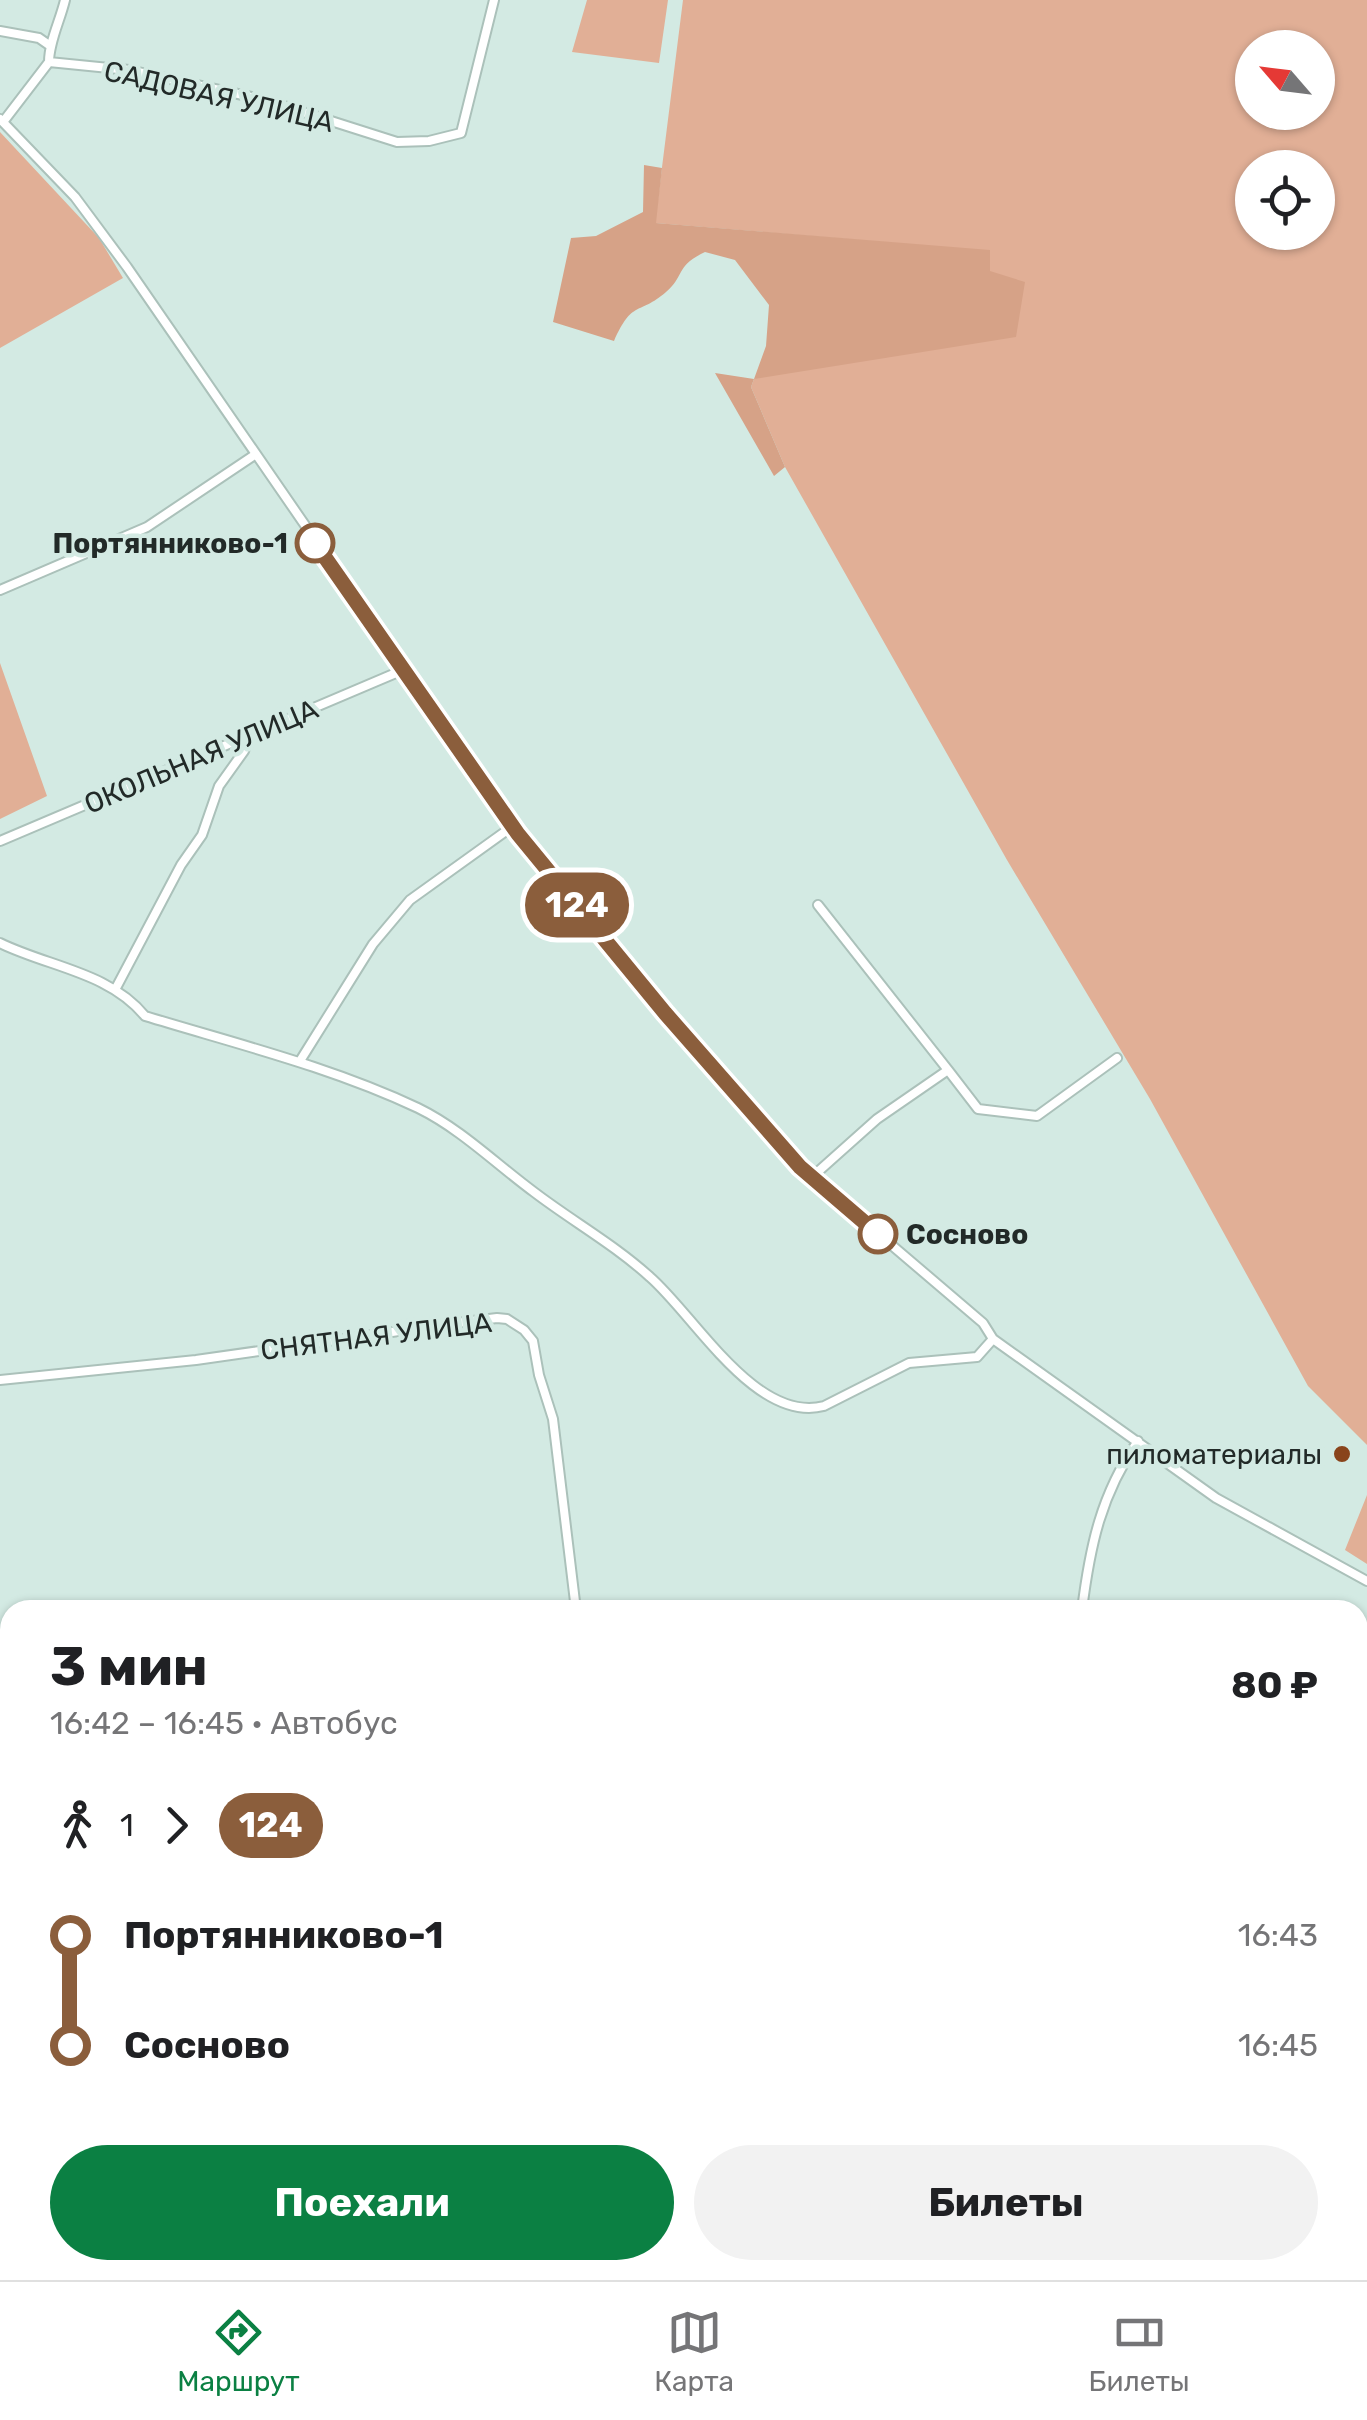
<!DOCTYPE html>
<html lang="ru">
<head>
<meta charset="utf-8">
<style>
  body { margin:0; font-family:Rubik,sans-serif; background:#f2f2f2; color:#202124; height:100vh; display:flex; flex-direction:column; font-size:38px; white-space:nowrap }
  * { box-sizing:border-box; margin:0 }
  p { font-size:32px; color:#757577 }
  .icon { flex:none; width:55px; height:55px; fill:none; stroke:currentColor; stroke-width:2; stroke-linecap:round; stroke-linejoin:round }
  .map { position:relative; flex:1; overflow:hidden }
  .panel { position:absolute; left:0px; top:1600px; width:1368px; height:680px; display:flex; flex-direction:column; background:#fff; border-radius:30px 30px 0 0; box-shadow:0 2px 8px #0004 }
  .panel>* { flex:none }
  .badge { padding:0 20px; border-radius:32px; font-size:35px; line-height:65px }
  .needle { width:65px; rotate:298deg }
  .tools { position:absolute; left:1235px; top:30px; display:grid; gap:20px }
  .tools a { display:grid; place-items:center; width:100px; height:100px; border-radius:50%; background:#fff; box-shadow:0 2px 8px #0004; font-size:50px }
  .map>.badge { position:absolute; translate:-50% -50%; box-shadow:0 0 0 5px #fff }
  .legs { display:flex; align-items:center; gap:15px; height:110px; padding:0 50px; font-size:32px }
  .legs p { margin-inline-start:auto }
  .summary { display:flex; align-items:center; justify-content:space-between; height:170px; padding:0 50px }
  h1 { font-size:55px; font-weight:700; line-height:75px }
  .cta { display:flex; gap:20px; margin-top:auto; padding:20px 50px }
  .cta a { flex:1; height:115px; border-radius:60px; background:#0b8043; color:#fff; font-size:40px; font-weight:700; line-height:115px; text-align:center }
  .cta a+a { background:#f2f2f2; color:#202124 }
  ul { padding:0 50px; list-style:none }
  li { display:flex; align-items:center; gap:35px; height:110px; font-size:38px }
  li i { display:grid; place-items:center; width:15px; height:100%; margin:0 12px; background:currentColor }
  li i::after { content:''; width:25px; height:25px; margin:-12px; border:8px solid; border-radius:50%; background:#fff }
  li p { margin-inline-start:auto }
  li:first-child i { background:linear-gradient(#0000 50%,currentColor 0) }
  li:last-child i { background:linear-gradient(currentColor 50%,#0000 0) }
  .dock { display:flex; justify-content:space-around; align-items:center; height:140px; border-top:2px solid #e0e0e0; background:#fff; font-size:28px; color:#757577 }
  .dock a { display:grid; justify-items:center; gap:5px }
  .dock .on { color:#0b8043 }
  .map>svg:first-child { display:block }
  .green { fill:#e1af96; fill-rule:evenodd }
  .forest { fill:#d6a287 }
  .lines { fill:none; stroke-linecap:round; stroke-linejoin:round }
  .minor-casing { stroke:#abc1ba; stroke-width:12 }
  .tertiary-casing { stroke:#abc1ba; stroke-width:15 }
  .primary-casing { stroke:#abc1ba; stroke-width:18 }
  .trunk-casing { stroke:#abc1ba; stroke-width:18 }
  .minor { stroke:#fff; stroke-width:8 }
  .tertiary { stroke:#fff; stroke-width:10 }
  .primary { stroke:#fff; stroke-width:12 }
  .trunk { stroke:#fff; stroke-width:12 }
  .line-1-casing { stroke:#fff; stroke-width:22 }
  .line-1 { stroke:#8b5e3c; stroke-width:15 }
  .stop-1-dot { fill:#fff; stroke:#8b5e3c; stroke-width:5 }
  .poi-dot { fill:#89441b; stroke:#d3eae3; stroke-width:4 }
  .labels { text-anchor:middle; stroke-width:9; stroke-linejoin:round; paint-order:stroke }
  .street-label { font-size:28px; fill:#222a28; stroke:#d3eae3 }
  .stop-label { font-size:28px; font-weight:bold; fill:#222a28; stroke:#d3eae3; text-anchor:end }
  .poi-label { font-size:28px; fill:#222a28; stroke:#d3eae3; text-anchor:end }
</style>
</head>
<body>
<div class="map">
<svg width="1367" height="2280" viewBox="0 0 1367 2280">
  <rect width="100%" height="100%" fill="#d3eae3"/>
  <path class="green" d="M587 0H668L659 63 572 52Z
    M683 0H1367V1445L1308 1386 1150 1099 1007 860 785 467 751 387 754 379 989 271 990 251 655 223ZM1252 48H1318V112H1252ZM1252 168H1318V232H1252Z
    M0 132 99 238 123 278 0 348Z
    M0 663 47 796 0 819Z
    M1367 1495V1564L1345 1550Z"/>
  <path class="forest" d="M644 165 662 168 656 223 990 250V271L1025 282 1016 337 754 379 751 387 785 467 774 476 715 373 754 379 766 346 769 305 735 260 705 252C675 266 685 276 666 292 638 316 633 299 614 341L553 322 571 238 596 236 643 212Z
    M162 2270H404L406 2280H163Z"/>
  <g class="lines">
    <defs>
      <path id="minor" d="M0 31 39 38 49 45
        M49 62C49 42 60 21 65 0
        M0 119 75 197 127 267 518 834 665 1013 800 1167 983 1323 993 1339 1216 1498 1367 1581
        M3 122 49 62 129 70 265 100 397 142 429 141 461 133 494 0
        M0 590 147 527 256 454
        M0 841 403 670
        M0 943C49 967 109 972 145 1016 237 1044 331 1067 418 1108 461 1129 496 1164 534 1192 572 1221 615 1245 650 1277 694 1315 756 1424 824 1406L909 1363 977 1357 993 1339
        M116 988 181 865 202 835 219 786 244 751 249 736
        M300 1061 373 944 410 900 513 826
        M948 1070 978 1109 1037 1116 1117 1058
        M812 1177 877 1119 948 1070 818 905
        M0 1380 196 1360 448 1324 497 1318 507 1319 524 1330 533 1341 539 1375 553 1419 576 1610
        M1082 1610C1090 1546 1101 1494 1138 1441
        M26 2270 27 2280
        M937 2280 938 2270"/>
      <path id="tertiary" d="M0 2192 8 2246"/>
      <path id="primary" d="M1358 2051 1367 2050"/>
      <path id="trunk" d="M0 2247 10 2245
        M647 2270 648 2280
        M676 2270 678 2280"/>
    </defs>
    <use href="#minor" class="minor-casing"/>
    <use href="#tertiary" class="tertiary-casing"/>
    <use href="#primary" class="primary-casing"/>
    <use href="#trunk" class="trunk-casing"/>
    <use href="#minor" class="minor"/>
    <use href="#tertiary" class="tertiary"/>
    <use href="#primary" class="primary"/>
    <use href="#trunk" class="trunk"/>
  </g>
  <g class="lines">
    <defs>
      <path id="line-1" d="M315 543 518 834 665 1013 800 1167 878 1234"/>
    </defs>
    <use href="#line-1" class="line-1-casing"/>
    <use href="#line-1" class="line-1"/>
  </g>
  <g class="stop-1-dot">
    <circle cx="315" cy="543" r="18"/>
    <circle cx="878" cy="1234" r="18"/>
  </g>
  <circle class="poi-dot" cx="1342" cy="1454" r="10"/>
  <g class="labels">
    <g class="street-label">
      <text transform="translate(219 96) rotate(13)" y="10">САДОВАЯ УЛИЦА</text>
      <text transform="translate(201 756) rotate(-23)" y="10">ОКОЛЬНАЯ УЛИЦА</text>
      <text transform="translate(376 1336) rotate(-7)" y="10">СНЯТНАЯ УЛИЦА</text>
    </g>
    <g class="stop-label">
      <text x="288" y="553">Портянниково-1</text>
      <text x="906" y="1244" text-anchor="start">Сосново</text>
    </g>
    <g class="poi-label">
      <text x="1322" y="1464">пиломатериалы</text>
    </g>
  </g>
</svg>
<div class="tools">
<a><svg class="needle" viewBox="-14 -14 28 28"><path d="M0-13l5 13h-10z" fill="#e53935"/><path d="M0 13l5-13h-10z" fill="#757577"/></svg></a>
<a><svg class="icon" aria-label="locate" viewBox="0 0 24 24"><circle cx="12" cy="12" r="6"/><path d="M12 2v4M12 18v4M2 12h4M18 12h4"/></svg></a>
</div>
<b class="badge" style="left:577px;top:905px;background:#8b5e3c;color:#fff">124</b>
<section class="panel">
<div class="summary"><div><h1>3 мин</h1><p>16:42 – 16:45 · Автобус</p></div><b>80 ₽</b></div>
<div class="legs"><svg class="icon" aria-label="walk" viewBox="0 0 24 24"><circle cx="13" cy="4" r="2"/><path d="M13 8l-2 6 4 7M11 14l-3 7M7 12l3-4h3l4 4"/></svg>1<svg class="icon" aria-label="forward" viewBox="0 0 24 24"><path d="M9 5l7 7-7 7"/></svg><b class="badge" style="background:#8b5e3c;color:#fff">124</b></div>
<ul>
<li><i style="color:#8b5e3c"></i><b>Портянниково-1</b><p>16:43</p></li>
<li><i style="color:#8b5e3c"></i><b>Сосново</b><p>16:45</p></li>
</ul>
<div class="cta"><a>Поехали</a><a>Билеты</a></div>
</section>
</div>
<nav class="dock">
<a class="on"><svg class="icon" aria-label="directions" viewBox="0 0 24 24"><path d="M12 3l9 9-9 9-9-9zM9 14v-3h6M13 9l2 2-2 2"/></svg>Маршрут</a>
<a><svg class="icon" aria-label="map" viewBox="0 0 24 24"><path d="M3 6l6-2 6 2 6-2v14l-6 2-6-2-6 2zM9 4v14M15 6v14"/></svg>Карта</a>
<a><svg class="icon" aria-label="tickets" viewBox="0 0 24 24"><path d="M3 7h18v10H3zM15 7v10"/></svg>Билеты</a>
</nav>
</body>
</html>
